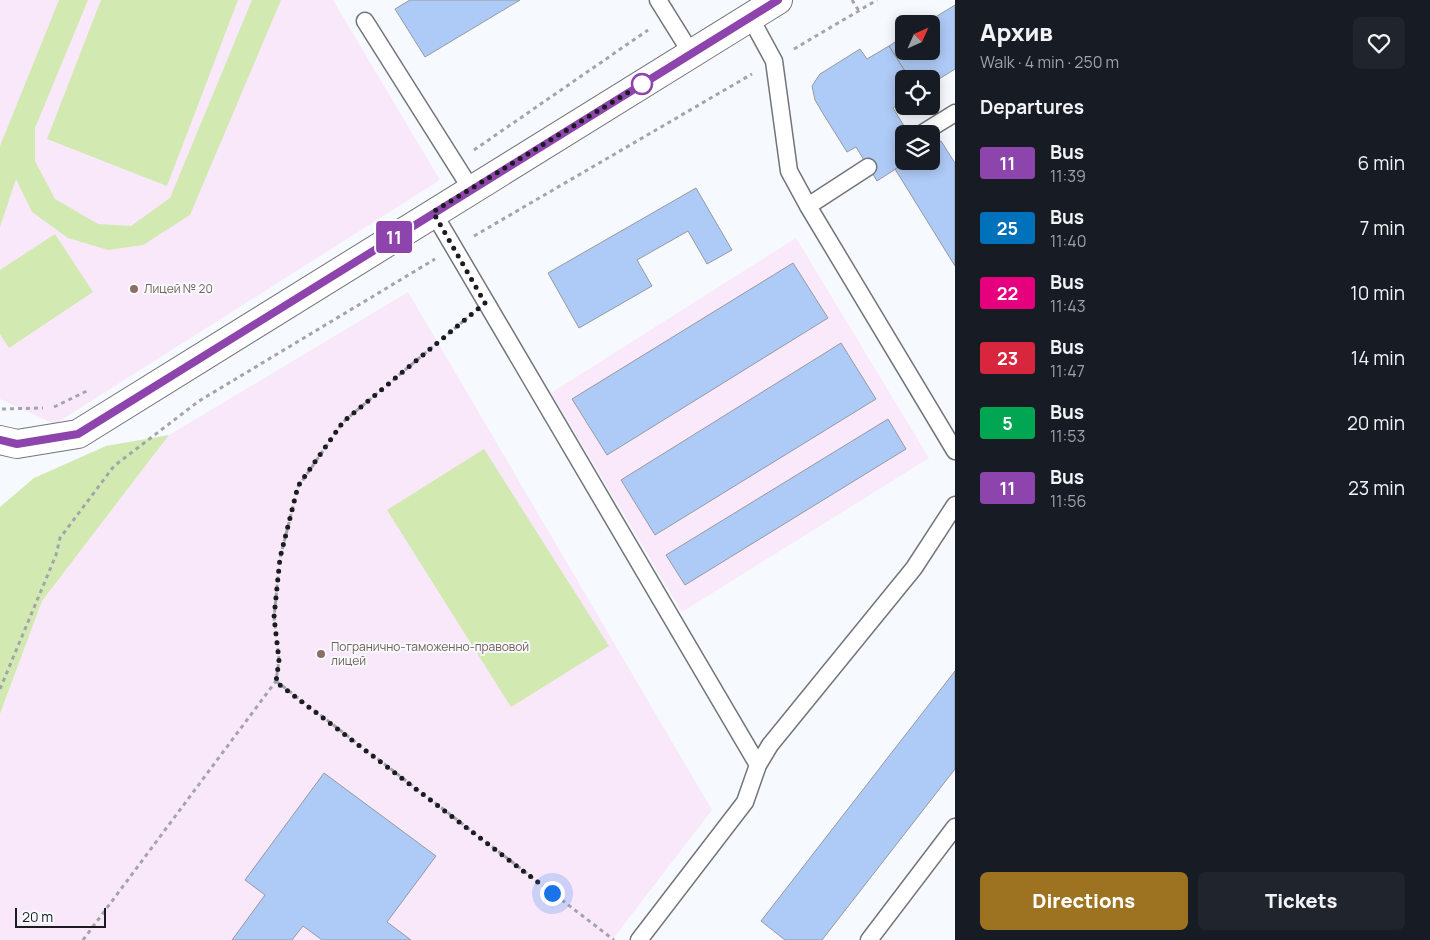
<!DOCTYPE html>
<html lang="en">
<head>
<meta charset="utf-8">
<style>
  body { margin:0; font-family:Manrope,sans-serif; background:#20242c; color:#f1f3f6; height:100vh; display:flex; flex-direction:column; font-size:19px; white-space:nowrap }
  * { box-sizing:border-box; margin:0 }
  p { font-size:16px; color:#9ea1a6 }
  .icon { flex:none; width:28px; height:28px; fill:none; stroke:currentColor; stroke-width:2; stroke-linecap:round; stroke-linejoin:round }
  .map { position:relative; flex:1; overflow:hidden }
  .details { display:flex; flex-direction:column; background:#171b24; width:475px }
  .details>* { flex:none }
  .badge { padding:0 10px; border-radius:4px; font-size:18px; line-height:32px }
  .needle { width:32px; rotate:45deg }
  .fabs { position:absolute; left:895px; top:15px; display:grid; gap:10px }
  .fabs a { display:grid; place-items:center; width:45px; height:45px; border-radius:8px; background:#171b24; box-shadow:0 2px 12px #0003; font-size:25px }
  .scale { position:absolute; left:15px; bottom:12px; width:91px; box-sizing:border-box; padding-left:5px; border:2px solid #1b1c1f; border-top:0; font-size:14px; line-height:18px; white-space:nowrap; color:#1b1c1f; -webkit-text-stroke:4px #f6f9fe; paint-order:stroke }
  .you { position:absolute; width:25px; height:25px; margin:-12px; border:4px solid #fff; border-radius:50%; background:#1a73e8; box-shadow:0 0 0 8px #1a73e833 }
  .map>.badge { position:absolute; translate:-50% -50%; box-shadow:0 0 0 2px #fff }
  h2 { padding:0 25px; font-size:19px; line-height:45px }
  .round { display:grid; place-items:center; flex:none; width:52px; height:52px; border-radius:8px; background:#20242c }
  .summary { display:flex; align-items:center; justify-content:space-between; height:85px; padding:0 25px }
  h1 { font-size:24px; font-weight:800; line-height:38px }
  .primary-button { display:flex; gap:10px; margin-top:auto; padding:10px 25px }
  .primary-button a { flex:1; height:58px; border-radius:8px; background:#9d7322; color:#fff; font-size:20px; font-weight:800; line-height:58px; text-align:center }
  .primary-button a+a { background:#20242c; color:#f1f3f6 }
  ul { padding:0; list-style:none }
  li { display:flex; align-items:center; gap:15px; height:65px; padding:0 25px }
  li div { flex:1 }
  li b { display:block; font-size:19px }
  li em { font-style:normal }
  li .badge { min-width:55px; font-weight:700; text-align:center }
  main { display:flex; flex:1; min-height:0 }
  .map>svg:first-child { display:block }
  .industrial { fill:#f9e9fb }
  .education { fill:#f9e8fa }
  .green { fill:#d2e9b1 }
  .building { fill:#aecaf6; stroke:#969aa0 }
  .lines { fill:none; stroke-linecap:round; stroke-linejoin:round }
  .service-casing { stroke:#72757b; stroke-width:19 }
  .minor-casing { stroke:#72757b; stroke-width:30 }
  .path { stroke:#a3a5aa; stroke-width:3; stroke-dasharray:4 4; stroke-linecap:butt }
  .service { stroke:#fff; stroke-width:16 }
  .minor { stroke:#fff; stroke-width:28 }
  .line-casing { stroke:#fff; stroke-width:11 }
  .line { stroke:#8e44ad; stroke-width:8 }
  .walk { stroke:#1b1c1f; stroke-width:5; stroke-dasharray:0 9 }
  .stop-dot { fill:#fff; stroke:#8e44ad; stroke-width:2.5 }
  .education-dot { fill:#8d6e63; stroke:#f6f9fe; stroke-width:2 }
  .labels { text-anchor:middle; stroke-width:4; stroke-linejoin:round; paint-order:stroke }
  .education-label { font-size:12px; fill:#785e54; stroke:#f6f9fe; text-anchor:start }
</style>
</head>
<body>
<main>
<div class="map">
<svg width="955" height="940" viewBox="0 0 955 940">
  <rect width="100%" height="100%" fill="#f6f9fe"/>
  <path class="industrial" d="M796 238 929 458 682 612 551 393Z"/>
  <path class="education" d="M0 0H333L440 180 55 424 0 399Z
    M408 292 712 810 612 940H0V714L42 601 169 435Z"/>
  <path class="green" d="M59 0H88L35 128V161L55 199 98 224 131 226 170 198 252 0H281L190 215 143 245 108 250 68 238 32 212 16 179 0 227V146Z
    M101 0H238L167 186 47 139Z
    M55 234 93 292 9 348 0 334V270Z
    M169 435 42 601 0 714V507L34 478 106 446Z
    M484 449 609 646 511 707 387 510Z"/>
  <path class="building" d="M410 0H520L425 57 395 9Z
    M955 5V69L931 84V79H910L889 46 904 36V51H931V24H924Z
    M889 46 910 79H904V101L893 108 909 134H904V161H908L877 181 856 147 847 152 822 112 815 100 812 86 820 74 860 49 867 59Z
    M941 141 955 163V266L895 169 908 161H931V147Z
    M696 188 732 250 707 264 688 231 637 260 652 286 579 328 548 273Z
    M793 263 828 318 607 455 572 399Z
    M841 343 876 399 655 535 621 480Z
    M888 419 906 449 685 585 666 555Z
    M955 671V769L822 940H785L761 921Z
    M324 773 436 856 387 922 411 940H322L303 926 292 940H232L265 895 245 880Z"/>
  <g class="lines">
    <defs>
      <path id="service" d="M658 0 691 53
        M750 17 774 61 789 171 808 206 955 451
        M365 21 471 189
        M921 134 955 113
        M808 206 868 167
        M433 212 758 765
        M639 940 745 802 758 765 770 745 914 568 955 505
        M869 940 955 827"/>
      <path id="minor" d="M0 440 17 444 78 434 778 0"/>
    </defs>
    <use href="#service" class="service-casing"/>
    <use href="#minor" class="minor-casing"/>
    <path class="path" d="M852 0 859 11
      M794 49 877 0
      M474 150 648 30
      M474 236 752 74
      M54 407 89 390
      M2 409 43 408
      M276 681 614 940
      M0 689 56 555 60 538 114 466 199 401 435 259
      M83 940 276 681 279 660 274 617 280 558 298 487 343 422 467 318"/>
    <use href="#service" class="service"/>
    <use href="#minor" class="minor"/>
  </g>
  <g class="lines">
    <defs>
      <path id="line" d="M0 440 17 444 78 434 778 0"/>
    </defs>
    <use href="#line" class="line-casing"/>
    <use href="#line" class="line"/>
    <path class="walk" d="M552 893 276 682 279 660 274 617 280 558 298 486 343 422 485 303 433 212 642 84"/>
  </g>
  <circle class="stop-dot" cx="642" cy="84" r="10"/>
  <g class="education-dot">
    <circle cx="134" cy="289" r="5"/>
    <circle cx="321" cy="654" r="5"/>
  </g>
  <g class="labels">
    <g class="education-label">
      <text x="144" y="293">Лицей № 20</text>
      <text x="331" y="651">Погранично-таможенно-правовой<tspan x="331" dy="14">лицей</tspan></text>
    </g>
  </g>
</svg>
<div class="fabs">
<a><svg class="needle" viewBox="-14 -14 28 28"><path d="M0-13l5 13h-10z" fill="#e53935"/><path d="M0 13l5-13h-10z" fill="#9ea1a6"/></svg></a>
<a><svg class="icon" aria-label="locate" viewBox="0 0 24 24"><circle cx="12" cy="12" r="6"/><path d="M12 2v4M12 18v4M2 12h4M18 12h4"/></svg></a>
<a><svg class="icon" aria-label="layers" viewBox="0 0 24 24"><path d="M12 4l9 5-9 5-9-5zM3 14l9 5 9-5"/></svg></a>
</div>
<div class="scale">20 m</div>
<div class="you" style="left:552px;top:893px"></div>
<b class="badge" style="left:394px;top:237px;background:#8e44ad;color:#fff">11</b>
</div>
<section class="details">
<div class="summary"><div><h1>Архив</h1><p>Walk · 4 min · 250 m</p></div><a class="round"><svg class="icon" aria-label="heart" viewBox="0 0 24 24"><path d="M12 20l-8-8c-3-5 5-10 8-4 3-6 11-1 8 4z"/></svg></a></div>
<h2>Departures</h2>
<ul>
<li><span class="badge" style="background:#8e44ad;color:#fff">11</span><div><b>Bus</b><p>11:39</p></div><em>6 min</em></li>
<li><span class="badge" style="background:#0072bc;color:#fff">25</span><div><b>Bus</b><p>11:40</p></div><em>7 min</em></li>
<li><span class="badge" style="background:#e6007e;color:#fff">22</span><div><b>Bus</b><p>11:43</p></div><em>10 min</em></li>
<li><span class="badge" style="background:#d7263d;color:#fff">23</span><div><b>Bus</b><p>11:47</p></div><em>14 min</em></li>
<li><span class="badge" style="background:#00a651;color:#fff">5</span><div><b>Bus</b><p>11:53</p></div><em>20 min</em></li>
<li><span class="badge" style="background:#8e44ad;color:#fff">11</span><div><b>Bus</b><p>11:56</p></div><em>23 min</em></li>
</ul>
<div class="primary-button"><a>Directions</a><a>Tickets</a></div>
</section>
</main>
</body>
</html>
